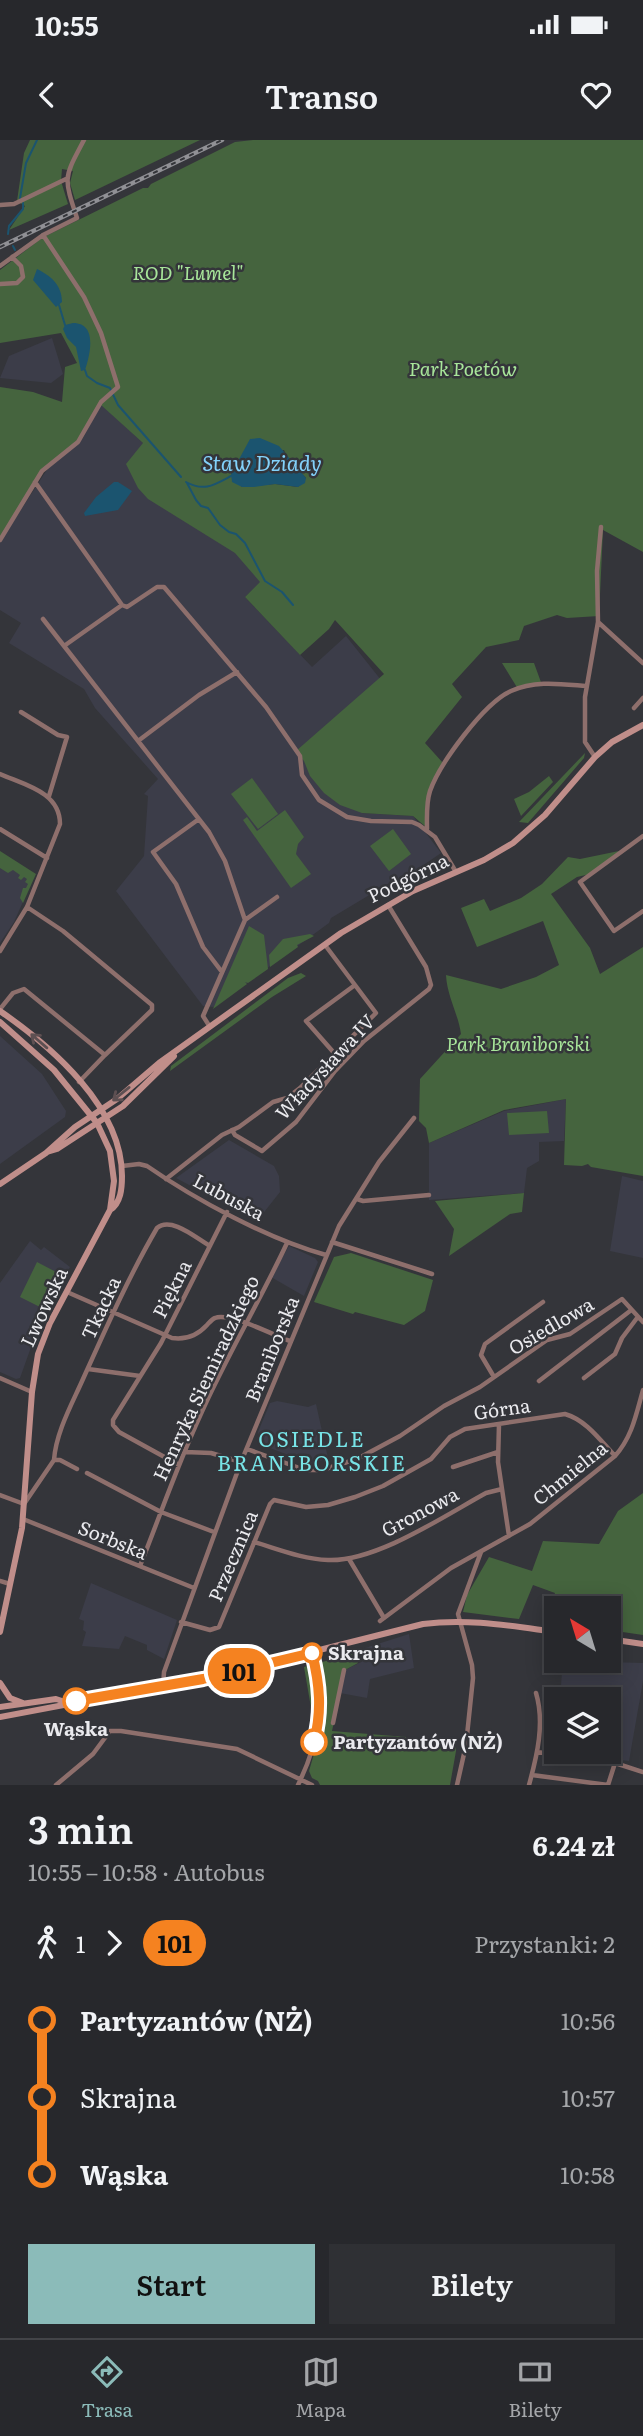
<!DOCTYPE html>
<html lang="pl">
<head>
<meta charset="utf-8">
<style>
  body { margin:0; font-family:Literata,serif; background:#2f3034; color:#f1f3f6; height:100vh; display:flex; flex-direction:column; font-size:26px; white-space:nowrap }
  * { box-sizing:border-box; margin:0 }
  p { font-size:23px; color:#a4a6a9 }
  .icon { flex:none; width:38px; height:38px; fill:none; stroke:currentColor; stroke-width:2; stroke-linecap:round; stroke-linejoin:round }
  .map { position:relative; height:1645px; overflow:hidden }
  .panel { display:flex; flex-direction:column; background:#27282c; flex:1 }
  .panel>* { flex:none }
  .badge { padding:0 14px; border-radius:23px; font-size:24px; line-height:46px }
  .needle { width:46px; rotate:322deg }
  .buttons { position:absolute; left:544px; top:1456px; display:grid; gap:14px }
  .buttons a { display:grid; place-items:center; width:77px; height:77px; border-radius:0px; background:#27282c; box-shadow:0 4px 18px #0003,0 0 0 2px #434448; font-size:35px }
  .map>.badge { position:absolute; translate:-50% -50%; box-shadow:0 0 0 4px #fff }
  .legs { display:flex; align-items:center; gap:10px; height:77px; padding:0 28px; font-size:23px }
  .legs p { margin-inline-start:auto }
  .summary { display:flex; align-items:center; justify-content:space-between; height:119px; padding:0 28px }
  h1 { font-size:38px; font-weight:600; line-height:52px }
  .primary-button { display:flex; gap:14px; margin-top:auto; padding:14px 28px }
  .primary-button a { flex:1; height:80px; border-radius:0px; background:#8bbbb9; color:#111; font-size:28px; font-weight:600; line-height:80px; text-align:center }
  .primary-button a+a { background:#2f3034; color:#f1f3f6 }
  ul { padding:0 28px; list-style:none }
  li { display:flex; align-items:center; gap:24px; height:77px; font-size:26px }
  li i { display:grid; place-items:center; width:10px; height:100%; margin:0 9px; background:currentColor }
  li i::after { content:''; width:18px; height:18px; margin:-9px; border:5px solid; border-radius:50%; background:#27282c }
  li p { margin-inline-start:auto }
  li:first-child i { background:linear-gradient(#0000 50%,currentColor 0) }
  li:last-child i { background:linear-gradient(currentColor 50%,#0000 0) }
  .status { display:flex; justify-content:space-between; align-items:center; height:49px; padding:0 35px; background:#27282c; direction:ltr }
  .status svg { height:19px; fill:currentColor }
  header { display:flex; justify-content:space-between; align-items:center; height:91px; padding:0 28px; background:#27282c; font-size:32px; font-weight:600 }
  .menu { display:flex; justify-content:space-around; align-items:center; height:98px; border-top:2px solid #434448; background:#27282c; font-size:19px; color:#a4a6a9 }
  .menu a { display:grid; justify-items:center; gap:4px }
  .menu .active { color:#8bbbb9 }
  .map>svg:first-child { display:block }
  .built { fill:#3c3d49 }
  .green { fill:#45643e; fill-rule:evenodd }
  .water { fill:#1b546f }
  .lines { fill:none; stroke-linecap:round; stroke-linejoin:round }
  .stream { stroke:#1b546f; stroke-width:2 }
  .street { stroke:#8e6f6c; stroke-width:4.5 }
  .secondary { stroke:#c08e8a; stroke-width:6 }
  .rail-casing { stroke:#909095; stroke-width:4.5 }
  .rail { stroke:#34353a; stroke-width:2; stroke-dasharray:5; stroke-linecap:butt }
  .oneway { stroke:#5e5052 }
  .line-1-casing { stroke:#fff; stroke-width:16 }
  .line-1 { stroke:#f58220; stroke-width:10 }
  .stop-1-dot { fill:#fff; stroke:#f58220; stroke-width:3.5 }
  .labels { text-anchor:middle; stroke-width:5; stroke-linejoin:round; paint-order:stroke }
  .park-label { font-size:19px; font-style:italic; fill:#a8e69a; stroke:#34353a }
  .street-label { font-size:19px; fill:#eaeaee; stroke:#34353a }
  .stop-label { font-size:19px; font-weight:bold; fill:#eaeaee; stroke:#34353a; text-anchor:start }
  .water-label { font-size:21px; font-style:italic; fill:#83d2fb; stroke:#34353a }
  .neighbourhood-label { font-size:21px; letter-spacing:2px; fill:#78e4e7; stroke:#34353a }
</style>
</head>
<body>
<div class="status"><b>10:55</b><svg viewBox="0 0 49 12"><path d="M0 12V9h3v3zM5 12V6h3v6zM10 12V3h3v9zM15 12V0h3v12zM26 1h20v11H26zM47 4h2v5h-2z"/></svg></div>
<header><svg class="icon" aria-label="back" viewBox="0 0 24 24"><path d="M15 5l-7 7 7 7"/></svg>Transo<svg class="icon" aria-label="heart" viewBox="0 0 24 24"><path d="M12 20l-8-8c-3-5 5-10 8-4 3-6 11-1 8 4z"/></svg></header>
<div class="map">
<svg width="643" height="1645" viewBox="0 0 643 1645">
  <rect width="100%" height="100%" fill="#34353a"/>
  <path class="built" d="M52 198 63 234 51 243 0 238 9 216Z
    M101 264 143 303 252 431 261 442 245 457 312 527 346 496 385 545 362 673 413 676 441 713 396 744 391 742 331 778 329 783 214 867 203 866 116 751 144 716 148 656 144 654 158 639 95 568 84 549 9 503 21 483 0 470V402L50 325 83 298Z
    M0 716 34 737 14 782 0 803Z
    M0 896 42 934 66 971 65 977 0 1024Z
    M566 959 564 1001 539 1002V1021L527 1028 524 1053 429 1060V1003L504 971Z
    M229 1000 274 1026 279 1036 280 1052 257 1081 176 1038Z
    M622 1036 643 1041V1118L610 1111Z
    M30 1101 41 1110 44 1107 70 1127 40 1182 20 1238 16 1239 0 1232V1143Z
    M289 1106 315 1118 318 1122 304 1156 271 1137Z
    M277 1261 308 1267 316 1264 328 1318 311 1324 260 1304 258 1292 270 1263Z
    M91 1443 177 1480 164 1519 147 1510V1505L125 1496 119 1509 82 1506 86 1492 83 1490 84 1481 79 1479Z
    M409 1494 414 1528 370 1539 367 1558 340 1553 345 1530 365 1520 362 1509Z
    M575 1521 643 1523V1541L629 1621 558 1612H609V1559H560L562 1532 573 1533Z"/>
  <path class="green" d="M30 0H200L75 60 70 43 73 31 62 29 61 41 68 64 9 90 25 66 17 61 24 13Z
    M253 0H643V412L603 390 599 476 567 478 557 475 524 486 519 500 486 507 452 544 462 557 425 603 443 623 427 655 426 687 413 676 362 673 340 665 324 653 310 636 304 621 296 611 384 534 335 480 329 489 300 515 245 457 260 442 235 413 148 359 138 348 126 324 143 303 101 265 78 303 42 330 0 398V247L33 252 62 262 65 227 77 223 61 193 0 203V130L42 98 143 48H148L151 44 235 2ZM284 310 287 317 306 338 298 347 275 344 242 347 231 334 236 325Z
    M502 523H534L542 545 518 549Z
    M585 613 584 618 528 683 519 682Z
    M549 636 553 642 521 676 514 659 529 652Z
    M252 638 278 674 258 689 231 654Z
    M285 670 304 697 298 704 296 714 311 734 291 748 243 680 247 677 257 691Z
    M393 689 411 714 389 731 370 706Z
    M0 711 36 734 23 763 20 758 23 748H26L28 744 25 742 27 739 24 737 21 740 18 738 20 735 13 730 8 733 0 728Z
    M619 711 590 734 577 737 551 754 590 808 600 834 643 807V1036L591 1027 588 1024 582 1026 564 1025 566 959 504 970 429 1003 426 988 419 981 420 939 461 894C458 873 447 856 446 835L501 849 536 837 559 825 543 781 477 807 461 768 484 759 490 771 521 758 542 744 568 717 580 719Z
    M249 786 264 795 268 829 248 843 245 842 247 844 213 869Z
    M310 794 314 796 297 805 298 807 270 827 269 815 283 799Z
    M301 833 306 836 272 857 170 931 171 926 288 838Z
    M547 971 549 993 509 995 507 973Z
    M524 1053 522 1072 510 1074 449 1116 454 1089 435 1061Z
    M351 1113 433 1140 425 1171 404 1185 355 1172 353 1174 314 1162 334 1117Z
    M37 1122 58 1133 40 1167 20 1157Z
    M643 1353V1495L609 1490V1468H556V1483L544 1481 555 1453 533 1445 519 1479 463 1472 467 1455 489 1417 532 1431 543 1401 599 1404 618 1371Z
    M355 1513 358 1523 345 1530 332 1591 456 1601V1611L450 1645H320L318 1641 312 1638 309 1631 321 1590 314 1585 304 1527Z"/>
  <path class="water" d="M37 129C51 136 62 145 62 162L56 167 33 140Z
    M73 183C98 183 90 215 85 230L81 231 76 207 67 198 63 189 65 185Z
    M260 298 279 306 306 338 305 343 298 347 275 344 254 347H242L232 342 231 334 250 299Z
    M114 342H118L132 351 118 370 85 376 84 373 96 357Z"/>
  <g class="lines">
    <path class="stream" d="M20 58 26 23 37 0
      M8 94 9 86 23 69V63
      M13 106 15 110
      M59 165 65 185
      M85 230 87 236 97 243 110 248 118 265 181 337
      M186 342C204 352 214 345 231 336
      M187 343 196 360 201 366 208 368 220 385 229 392 236 394 245 403 265 441 282 452 293 465"/>
    <path class="street" d="M0 65 14 64 66 39
      M0 126 43 95 77 78C63 36 64 38 84 0
      M0 144 17 143 23 137 21 126 12 117
      M35 342 122 465 127 467 157 447H164L266 567 300 616 302 635 319 660 347 677 371 681 412 682 419 685 435 697 456 732
      M0 400 42 331 78 302 101 262 118 247 101 193 84 157 43 95
      M43 479 209 692 225 721 245 780
      M598 482 597 431 601 387
      M64 506 122 465
      M634 568 643 558
      M21 572 58 595 67 597 49 656
      M138 601 199 555 237 532
      M595 617 585 602V557L598 482 643 523
      M0 634C25 645 60 652 60 684L27 767 0 811
      M199 679 153 712 176 744 203 807 222 832
      M0 689 47 718
      M427 689C427 677 426 663 430 651 440 623 484 563 511 551 535 540 561 544 586 546
      M643 696 580 742 614 791 643 771
      M0 869 13 853 24 849 105 915 152 870V865L63 791 27 767
      M210 887 203 876 245 780 277 757
      M335 914 306 881 355 845
      M79 942 105 915
      M232 990 235 995 262 1011 296 982 335 931 364 901 429 849 431 845 426 827 388 765
      M122 1026 139 1024 147 1026C196 1060 268 1099 326 1115
      M166 1039 222 995 239 987 273 962 287 958 300 948 376 873 325 805
      M357 1059 363 1061 429 1055
      M332 1102 432 1134
      M67 1152 172 1198C186 1200 197 1196 207 1185 209 1183 212 1179 215 1178 230 1172 275 1196 290 1201
      M88 1229 140 1236
      M494 1237 481 1215 485 1204 543 1162
      M0 1238 32 1252
      M584 1238 615 1214 622 1198 637 1178
      M539 1241 630 1171
      M499 1284 498 1322 509 1396
      M247 1309 305 1330H322L357 1319 400 1296 444 1266 480 1247 547 1200 570 1194 622 1159 643 1182
      M185 1312 211 1313 241 1322
      M54 1320C56 1292 72 1264 83 1239 106 1188 129 1136 157 1088 171 1076 196 1098 210 1106
      M54 1320H60L77 1329
      M179 1325 119 1292 113 1285V1280L161 1203 227 1072
      M453 1327 498 1312
      M87 1333 161 1372 214 1392
      M0 1355 24 1364 54 1320
      M23 1379 194 1448
      M254 1402C278 1409 302 1419 328 1420 376 1422 444 1376 486 1353L502 1349
      M349 1419 384 1478
      M140 1426C160 1376 177 1326 200 1276 226 1217 260 1161 287 1103
      M0 1441 10 1444
      M380 1481 451 1428 530 1384 615 1316C632 1297 636 1275 643 1250
      M181 1482 210 1490 219 1487 270 1364 274 1360 306 1367 328 1365 355 1357 383 1346 424 1323 431 1319 450 1297 465 1289 565 1274C586 1280 600 1300 615 1316
      M163 1547 164 1532 241 1322 339 1086 379 1022 414 978
      M333 1583 344 1530
      M537 1612 615 1623 643 1632
      M532 1635 608 1645 615 1623
      M56 1645 93 1614 110 1591H121L237 1609 312 1645
      M298 1645C321 1598 324 1563 312 1513
      M457 1645 466 1605 473 1538 472 1525 458 1474 481 1412
      M529 1645C537 1616 545 1583 536 1553"/>
    <path class="secondary" d="M0 871C52 907 122 967 122 1036 122 1048 121 1063 110 1070
      M0 882 54 930 97 983 110 1011 114 1041 110 1070 50 1183 38 1214 32 1252 22 1388 0 1492
      M47 1012 57 1009 123 966 174 916
      M0 1044 46 1013 75 987 117 959 159 923 341 793 413 751 484 720 513 703 545 675 595 617 612 602 643 585
      M609 1499 643 1504
      M0 1543 10 1558 23 1563
      M0 1567 56 1559 65 1562
      M0 1577 212 1537 423 1484C468 1478 511 1486 556 1492"/>
    <defs>
      <path id="rail" d="M0 107 222 0"/>
    </defs>
    <use href="#rail" class="rail-casing"/>
    <use href="#rail" class="rail"/>
  </g>
  <defs><path id="oneway-shaft" d="M-6 0H5M1.5-3L5.5 0L1.5 3" fill="none" stroke-width="1.6" stroke-linecap="round" stroke-linejoin="round" transform="scale(1.75)"/></defs>
  <g class="oneway">
    <use href="#oneway-shaft" transform="translate(39 901) rotate(-139)"/>
    <use href="#oneway-shaft" transform="translate(121 954) rotate(141)"/>
  </g>
  <g class="lines">
    <defs>
      <path id="line-1" d="M76 1561 203 1539 312 1513C320 1545 322 1571 314 1602"/>
    </defs>
    <use href="#line-1" class="line-1-casing"/>
    <use href="#line-1" class="line-1"/>
  </g>
  <g class="stop-1-dot">
    <circle cx="312" cy="1513" r="9"/>
    <circle cx="76" cy="1561" r="12"/>
    <circle cx="314" cy="1602" r="12"/>
  </g>
  <g class="labels">
    <g class="park-label">
      <text x="188" y="140">ROD "Lumel"</text>
      <text x="463" y="236">Park Poetów</text>
      <text x="518" y="911">Park Braniborski</text>
    </g>
    <g class="street-label">
      <text transform="translate(408 738) rotate(-26)" y="7">Podgórna</text>
      <text transform="translate(325 927) rotate(-47)" y="7">Władysława IV</text>
      <text transform="translate(229 1057) rotate(28)" y="7">Lubuska</text>
      <text transform="translate(172 1149) rotate(-63)" y="7">Piękna</text>
      <text transform="translate(44 1167) rotate(-65)" y="7">Lwowska</text>
      <text transform="translate(101 1168) rotate(-65)" y="7">Tkacka</text>
      <text transform="translate(551 1186) rotate(-30)" y="7">Osiedlowa</text>
      <text transform="translate(272 1209) rotate(-68)" y="7">Braniborska</text>
      <text transform="translate(206 1238) rotate(-65)" y="7">Henryka Siemiradzkiego</text>
      <text transform="translate(502 1269) rotate(-8)" y="7">Górna</text>
      <text transform="translate(570 1333) rotate(-39)" y="7">Chmielna</text>
      <text transform="translate(420 1372) rotate(-28)" y="7">Gronowa</text>
      <text transform="translate(113 1400) rotate(22)" y="7">Sorbska</text>
      <text transform="translate(233 1416) rotate(-67)" y="7">Przecznica</text>
    </g>
    <g class="stop-label">
      <text x="328" y="1520">Skrajna</text>
      <text x="76" y="1596" text-anchor="middle">Wąska</text>
      <text x="333" y="1609">Partyzantów (NŻ)</text>
    </g>
    <g class="water-label">
      <text x="262" y="331">Staw Dziady</text>
    </g>
    <g class="neighbourhood-label">
      <text x="312" y="1307">OSIEDLE<tspan x="312" dy="24">BRANIBORSKIE</tspan></text>
    </g>
  </g>
</svg>
<div class="buttons">
<a><svg class="needle" viewBox="-14 -14 28 28"><path d="M0-13l5 13h-10z" fill="#e53935"/><path d="M0 13l5-13h-10z" fill="#a4a6a9"/></svg></a>
<a><svg class="icon" aria-label="layers" viewBox="0 0 24 24"><path d="M12 4l9 5-9 5-9-5zM3 14l9 5 9-5"/></svg></a>
</div>
<b class="badge" style="left:239px;top:1531px;background:#f58220;color:#111">101</b>
</div>
<section class="panel">
<div class="summary"><div><h1>3 min</h1><p>10:55 – 10:58 · Autobus</p></div><b>6.24 zł</b></div>
<div class="legs"><svg class="icon" aria-label="walk" viewBox="0 0 24 24"><circle cx="13" cy="4" r="2"/><path d="M13 8l-2 6 4 7M11 14l-3 7M7 12l3-4h3l4 4"/></svg>1<svg class="icon" aria-label="forward" viewBox="0 0 24 24"><path d="M9 5l7 7-7 7"/></svg><b class="badge" style="background:#f58220;color:#111">101</b><p>Przystanki: 2</p></div>
<ul>
<li><i style="color:#f58220"></i><b>Partyzantów (NŻ)</b><p>10:56</p></li>
<li><i style="color:#f58220"></i><span>Skrajna</span><p>10:57</p></li>
<li><i style="color:#f58220"></i><b>Wąska</b><p>10:58</p></li>
</ul>
<div class="primary-button"><a>Start</a><a>Bilety</a></div>
</section>
<nav class="menu">
<a class="active"><svg class="icon" aria-label="directions" viewBox="0 0 24 24"><path d="M12 3l9 9-9 9-9-9zM9 14v-3h6M13 9l2 2-2 2"/></svg>Trasa</a>
<a><svg class="icon" aria-label="map" viewBox="0 0 24 24"><path d="M3 6l6-2 6 2 6-2v14l-6 2-6-2-6 2zM9 4v14M15 6v14"/></svg>Mapa</a>
<a><svg class="icon" aria-label="tickets" viewBox="0 0 24 24"><path d="M3 7h18v10H3zM15 7v10"/></svg>Bilety</a>
</nav>
</body>
</html>
